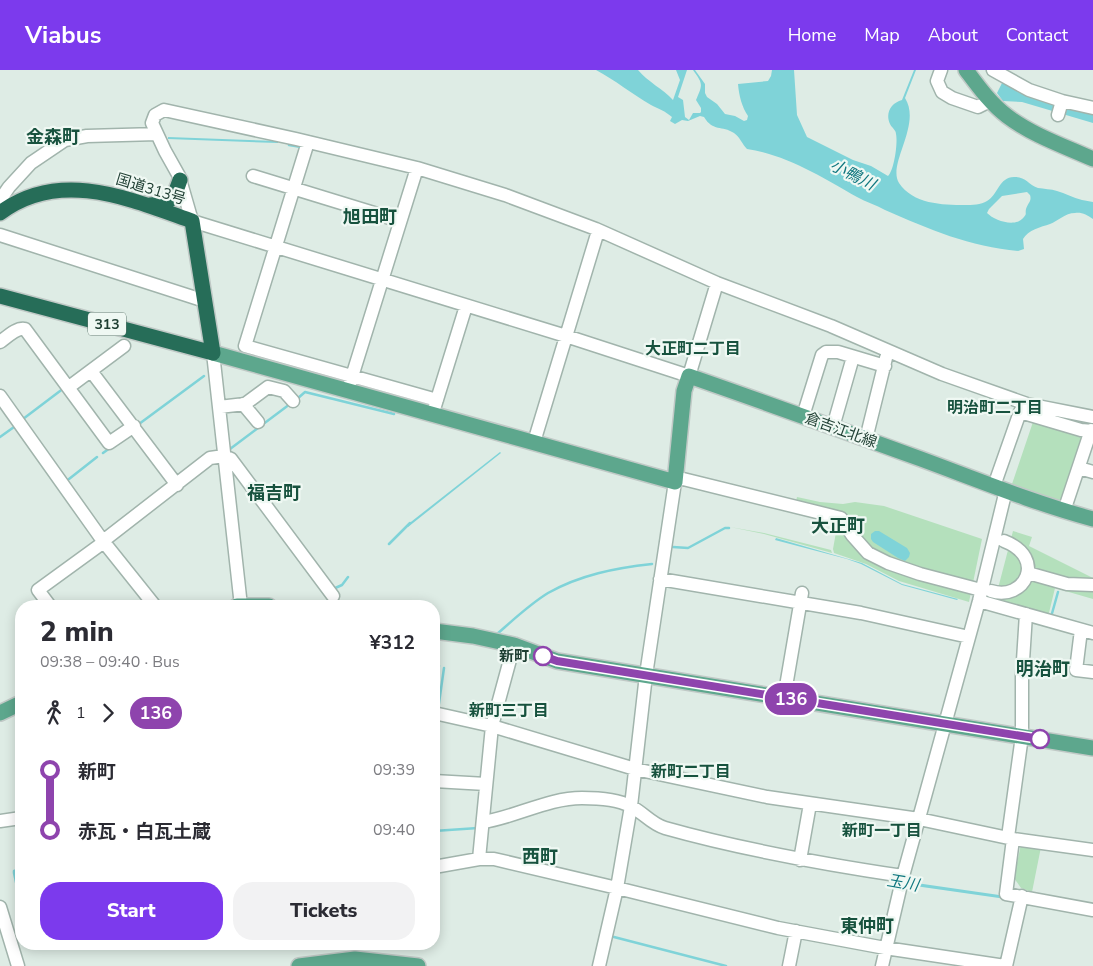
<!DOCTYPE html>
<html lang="en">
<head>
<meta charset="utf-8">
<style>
  body { margin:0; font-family:"Nunito Sans","Noto Sans JP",sans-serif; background:#f2f2f3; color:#2b2b33; height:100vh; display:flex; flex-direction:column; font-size:19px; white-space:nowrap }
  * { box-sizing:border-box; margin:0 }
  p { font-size:16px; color:#7c7c81 }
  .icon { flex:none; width:28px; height:28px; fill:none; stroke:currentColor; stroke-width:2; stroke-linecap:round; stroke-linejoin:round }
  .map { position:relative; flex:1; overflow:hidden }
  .sheet { position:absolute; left:15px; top:530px; width:425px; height:350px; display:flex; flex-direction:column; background:#fff; border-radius:20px; box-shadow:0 2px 12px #0003 }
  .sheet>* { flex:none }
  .badge { padding:0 10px; border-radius:16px; font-size:18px; line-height:32px }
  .map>.badge { position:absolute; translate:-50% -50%; box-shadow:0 0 0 2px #fff }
  .legs { display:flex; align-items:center; gap:8px; height:55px; padding:0 25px; font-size:16px }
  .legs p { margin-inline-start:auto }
  .overview { display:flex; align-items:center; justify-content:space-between; height:85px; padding:0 25px }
  h1 { font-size:28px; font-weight:800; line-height:38px }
  .action { display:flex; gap:10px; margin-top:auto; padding:10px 25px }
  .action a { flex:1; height:58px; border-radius:20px; background:#7c3aed; color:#fff; font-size:20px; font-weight:800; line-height:58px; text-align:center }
  .action a+a { background:#f2f2f3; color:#2b2b33 }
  ul { padding:0 25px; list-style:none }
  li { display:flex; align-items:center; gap:18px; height:60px; font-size:19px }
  li i { display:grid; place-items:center; width:8px; height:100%; margin:0 6px; background:currentColor }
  li i::after { content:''; width:12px; height:12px; margin:-6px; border:4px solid; border-radius:50%; background:#fff }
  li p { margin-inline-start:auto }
  li:first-child i { background:linear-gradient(#0000 50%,currentColor 0) }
  li:last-child i { background:linear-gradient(currentColor 50%,#0000 0) }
  header { display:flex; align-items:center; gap:30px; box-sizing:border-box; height:70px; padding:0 25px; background:#7c3aed; color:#fff }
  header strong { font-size:24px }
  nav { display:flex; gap:28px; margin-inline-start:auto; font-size:18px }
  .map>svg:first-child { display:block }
  .green { fill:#b4e0bc }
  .water { fill:#7fd3d8; fill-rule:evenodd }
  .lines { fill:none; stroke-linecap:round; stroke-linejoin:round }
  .stream { stroke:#7fd3d8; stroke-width:2.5 }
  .minor-casing { stroke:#a1b4ac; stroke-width:15 }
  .major-casing { stroke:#c0c9c6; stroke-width:18 }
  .highway-casing { stroke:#c0c9c6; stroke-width:18 }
  .minor { stroke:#fff; stroke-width:12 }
  .major { stroke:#5da78d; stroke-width:15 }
  .highway { stroke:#266d58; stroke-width:15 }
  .line-1-casing { stroke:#fff; stroke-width:11 }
  .line-1 { stroke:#8e44ad; stroke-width:8 }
  .stop-1-dot { fill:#fff; stroke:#8e44ad; stroke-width:2.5 }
  .labels { text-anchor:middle; stroke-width:4.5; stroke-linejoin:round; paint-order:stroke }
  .shield { fill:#eff8f3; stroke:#5d766c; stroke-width:1 }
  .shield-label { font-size:14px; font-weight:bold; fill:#1e3e32 }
  .street-label { font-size:15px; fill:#1e3e32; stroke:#eff8f3 }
  .stop-label { font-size:15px; font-weight:bold; fill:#1e3e32; stroke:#eff8f3; text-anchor:end }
  .water-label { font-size:16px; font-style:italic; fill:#117880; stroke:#eff8f3 }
  .neighbourhood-label { font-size:16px; font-weight:bold; fill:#17523e; stroke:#eff8f3 }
  .quarter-label { font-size:18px; font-weight:bold; fill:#17523e; stroke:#eff8f3 }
</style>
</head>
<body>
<header>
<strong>Viabus</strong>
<nav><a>Home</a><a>Map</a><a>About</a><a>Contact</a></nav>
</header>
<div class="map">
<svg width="1093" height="896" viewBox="0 0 1093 896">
  <rect width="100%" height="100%" fill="#deece5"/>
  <path class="green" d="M1034 349 1084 368 1061 432 1012 414Z
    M797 427 820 432 843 434 855 432 884 436 982 469 969 532 899 511 866 494 834 483 833 479 838 451 794 439Z
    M730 457 764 463 831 480 832 483 764 464Z
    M1013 461 1032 467 1029 476 1093 508V529L1055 518 1048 547 1001 533 996 526Z
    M1021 774 1041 777 1032 822 1021 818 1014 808Z"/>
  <path class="water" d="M596 0H638C648 12 663 19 673 30L680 10 676 0H687L678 27 683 30 685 47 689 50 693 43H700L701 42V38L696 30C703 14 703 14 693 0H695L705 14V23L707 27 717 34 725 44 735 46 744 51 747 50 748 46C742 37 739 26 738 14L768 11 771 6 772 0H794L797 45 807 67 853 90 871 96 888 106C894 101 898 73 896 64 896 60 892 58 890 54 885 43 891 33 902 30L914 0H916L905 28C922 55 887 94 899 113 913 134 942 135 965 135 972 135 981 135 987 131 998 125 999 107 1014 107 1025 106 1029 115 1038 118 1044 119 1051 119 1057 121 1065 123 1073 128 1082 130 1086 131 1089 131 1093 132V149C1087 145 1082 142 1075 143 1065 143 1058 151 1050 154 1041 157 1028 160 1023 169L1024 179 1018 181C971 177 928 159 885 140 876 135 866 132 857 127 824 108 785 84 747 79 742 74 740 67 734 63 722 55 713 62 704 47L700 46 688 51 682 50 675 54 670 51 672 47C665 41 659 39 651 35 632 24 615 10 596 0ZM1027 122 1030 125C1032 131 1028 133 1026 139 1025 144 1027 143 1024 147 1016 158 995 151 987 143L989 139 1002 126Z
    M1002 13 1028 24 1093 44V53L1022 32 1003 31 997 23Z
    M168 67 278 71V73L168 69Z
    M500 382 501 383 408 457 407 455Z
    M875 461H879L907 478 910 483 909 487 905 491 898 488 873 472 871 469V464Z
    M776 468 862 493 902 514 958 529 957 530 902 515 861 494 847 489 775 470Z
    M854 804 1006 826 1013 830 915 816Z"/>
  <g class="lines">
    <path class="stream" d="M289 75 301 77
      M297 329 305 322 394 344
      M23 349 64 318
      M139 354 204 306
      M0 367 14 357
      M230 379 290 334
      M103 383 110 378
      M69 409 97 387
      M389 474 410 453
      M673 477 688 478 725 458H729
      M333 519 342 515 348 507
      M1051 547 1058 522
      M497 564C513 550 530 534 548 523 580 505 615 498 652 494
      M434 595 439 596
      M438 640 444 598
      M434 761 478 758
      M21 799 14 801V803L21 835
      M614 867 726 896"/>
    <defs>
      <path id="minor" d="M941 0 937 11 942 22 952 28 978 37 990 31
        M993 0 1029 20 1062 31 1093 38
        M1058 45 1062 31
        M308 72 245 276 437 330
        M253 106 400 151
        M0 130 9 117 31 93 65 70 87 66 157 64
        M0 165 205 231
        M717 213 689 306 566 266 192 151 179 106 165 81 152 53 155 45 164 40 296 69 417 98 505 125 596 159 717 213 831 256 942 304 1027 334 1093 347
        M0 272C7 267 17 257 25 259L109 373 134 356
        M213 283 241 536
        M91 301 177 415
        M350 313 417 98
        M69 317 124 276
        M0 326 103 471 155 536
        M243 334 258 352
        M1027 334 1020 342 1081 360 1093 361
        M435 336 466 236
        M219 337 245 334 268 317 284 321 293 331
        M803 346 822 285 826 282H838L885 296
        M833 357 853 287
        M866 369 886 288
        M534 372 598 161
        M1079 398 1093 402
        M675 407 841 448 852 465 868 483 888 493 920 504 981 520
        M994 416 1020 342
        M1064 441 1091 360
        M103 471 210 388 224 386 231 389 333 526
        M1028 503 1067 514 1093 515
        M660 509 861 543 969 567
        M991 521C1024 532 1048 488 1004 471
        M979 531 1093 563
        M50 536 38 520 104 472
        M1081 560 1076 600 1093 602
        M784 628 802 523
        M434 643 492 656 635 699 767 727 919 749 1013 769 1093 780
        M434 711 486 714
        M0 751 21 748
        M483 752C516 747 548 728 582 728 597 728 617 729 630 736 643 742 651 754 665 758 743 780 823 794 903 806
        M1008 767 1022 666V606L1026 544
        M1013 769 1006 824 1093 840
        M479 789 492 656 514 575
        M800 790 810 734
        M434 797 479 789H494L617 818 778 858 885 878 1005 896
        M0 837 18 896
        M599 896 617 818 631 736 646 605 675 412
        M789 896 796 861
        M882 896 903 806 979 531 1006 420
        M1006 896 1022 826"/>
      <path id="major" d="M966 0C978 16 990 33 1007 46 1032 65 1064 76 1093 89
        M213 283 675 412 684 321 689 306C767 333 844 361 921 389 978 410 1034 433 1093 449
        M237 536H269
        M434 561 473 566 514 575 557 591 1093 678
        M0 643 21 633
        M299 896 355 889 418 896"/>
      <path id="highway" d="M150 135C172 133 173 130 180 110
        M0 143C60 98 130 129 192 151L213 283 0 226"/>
    </defs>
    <use href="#minor" class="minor-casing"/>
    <use href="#major" class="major-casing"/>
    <use href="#highway" class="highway-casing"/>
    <use href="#minor" class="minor"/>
    <use href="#major" class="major"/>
    <use href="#highway" class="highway"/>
  </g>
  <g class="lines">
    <defs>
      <path id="line-1" d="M543 586 557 591 1040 669"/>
    </defs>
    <use href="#line-1" class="line-1-casing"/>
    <use href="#line-1" class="line-1"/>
  </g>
  <g class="stop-1-dot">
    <circle cx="543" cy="586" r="9"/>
    <circle cx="1040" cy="669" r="9"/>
  </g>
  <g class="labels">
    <rect class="shield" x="88" y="242.5" width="38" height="23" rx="4"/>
    <g class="shield-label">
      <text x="107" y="259">313</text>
    </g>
    <g class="street-label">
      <text transform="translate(151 119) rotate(17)" y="5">国道313号</text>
      <text transform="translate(841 360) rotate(20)" y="5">倉吉江北線</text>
    </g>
    <g class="stop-label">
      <text x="529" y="591">新町</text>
    </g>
    <g class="water-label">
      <text transform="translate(853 104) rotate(27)" y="6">小鴨川</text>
      <text transform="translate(903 812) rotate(10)" y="6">玉川</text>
    </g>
    <g class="neighbourhood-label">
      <text x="693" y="284">大正町二丁目</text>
      <text x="995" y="343">明治町二丁目</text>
      <text x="509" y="646">新町三丁目</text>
      <text x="691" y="707">新町二丁目</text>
      <text x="882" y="766">新町一丁目</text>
    </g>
    <g class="quarter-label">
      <text x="53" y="73">金森町</text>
      <text x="370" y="153">旭田町</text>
      <text x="274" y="429">福吉町</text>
      <text x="838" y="462">大正町</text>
      <text x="1043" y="605">明治町</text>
      <text x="540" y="793">西町</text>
      <text x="867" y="862">東仲町</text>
    </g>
  </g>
</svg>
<b class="badge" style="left:791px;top:629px;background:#8e44ad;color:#fff">136</b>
<section class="sheet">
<div class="overview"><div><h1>2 min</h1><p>09:38 – 09:40 · Bus</p></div><b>¥312</b></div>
<div class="legs"><svg class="icon" aria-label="walk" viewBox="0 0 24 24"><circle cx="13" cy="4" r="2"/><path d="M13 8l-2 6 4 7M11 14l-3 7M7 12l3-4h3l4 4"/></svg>1<svg class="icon" aria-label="forward" viewBox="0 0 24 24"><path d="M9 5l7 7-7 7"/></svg><b class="badge" style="background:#8e44ad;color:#fff">136</b></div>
<ul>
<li><i style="color:#8e44ad"></i><b>新町</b><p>09:39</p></li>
<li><i style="color:#8e44ad"></i><b>赤瓦・白瓦土蔵</b><p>09:40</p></li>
</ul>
<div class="action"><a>Start</a><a>Tickets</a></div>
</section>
</div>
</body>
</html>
